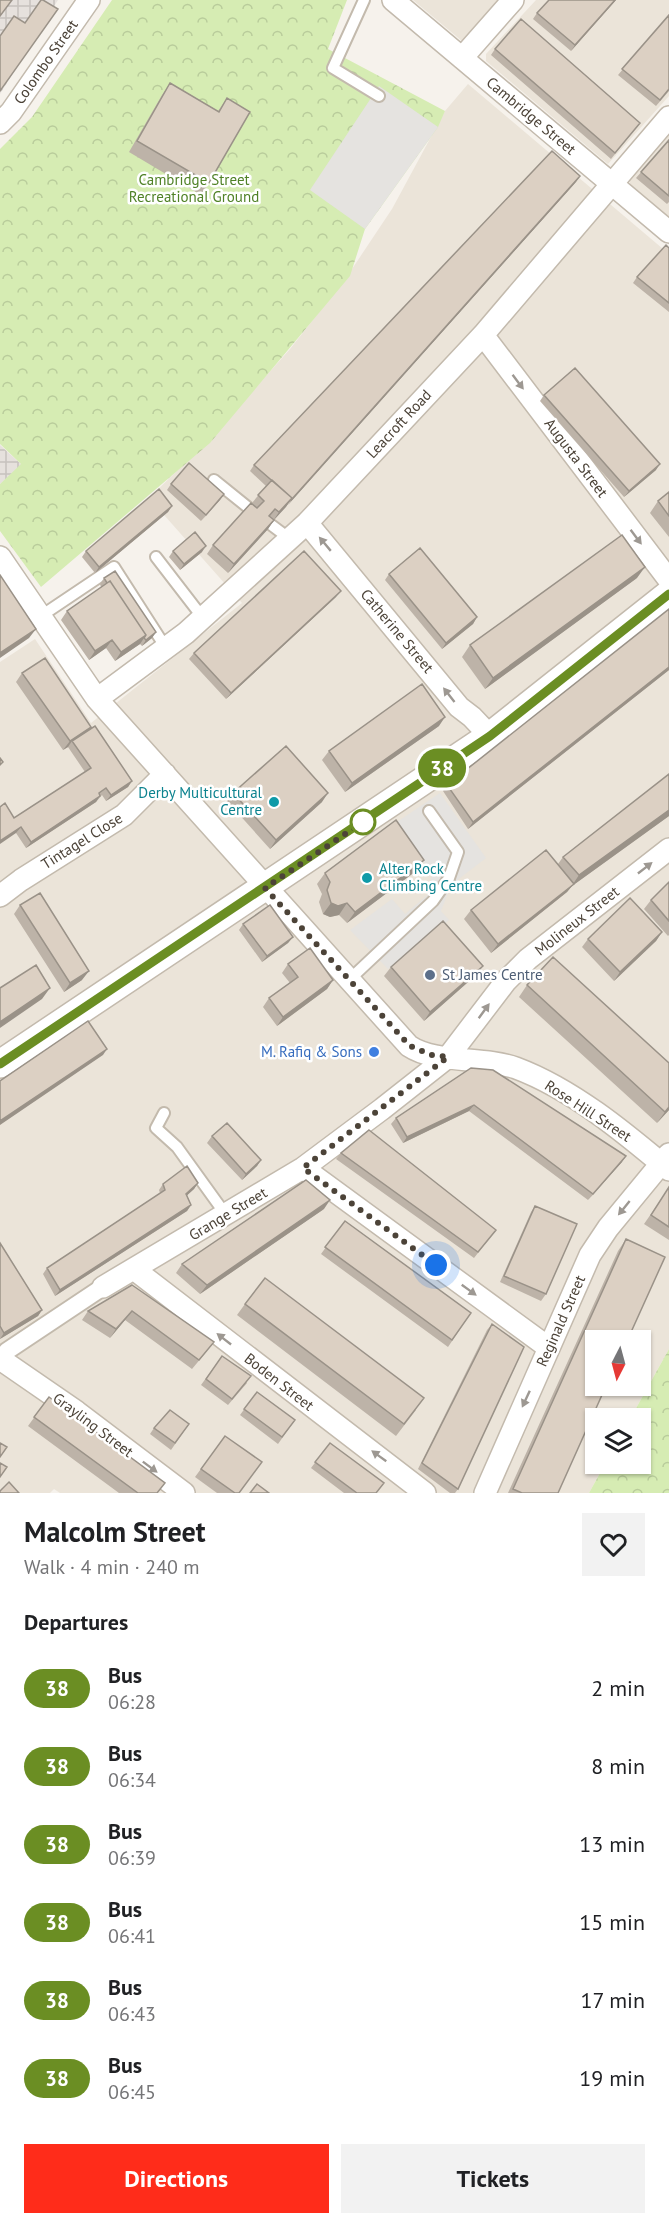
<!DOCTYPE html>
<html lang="en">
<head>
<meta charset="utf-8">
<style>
  body { margin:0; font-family:"PT Sans",sans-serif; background:#f2f2f2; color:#202124; height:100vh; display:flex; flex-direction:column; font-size:22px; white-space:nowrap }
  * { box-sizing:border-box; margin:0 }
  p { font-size:20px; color:#757577 }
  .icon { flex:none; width:33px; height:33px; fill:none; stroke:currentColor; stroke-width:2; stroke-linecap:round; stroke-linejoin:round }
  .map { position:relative; height:1493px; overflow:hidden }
  .side { display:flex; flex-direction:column; background:#fff; flex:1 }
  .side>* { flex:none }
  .badge { padding:0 12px; border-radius:20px; font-size:21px; line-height:39px }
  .needle { width:39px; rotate:186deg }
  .buttons { position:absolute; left:585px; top:1330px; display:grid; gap:12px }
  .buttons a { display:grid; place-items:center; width:66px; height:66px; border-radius:0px; background:#fff; box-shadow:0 2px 4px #0004; font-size:30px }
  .you { position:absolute; width:30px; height:30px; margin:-15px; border:4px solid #fff; border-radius:50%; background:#1a73e8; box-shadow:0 0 0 9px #1a73e833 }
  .map>.badge { position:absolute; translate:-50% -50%; box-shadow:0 0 0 3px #fff }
  h2 { padding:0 24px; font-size:22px; line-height:54px }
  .round { display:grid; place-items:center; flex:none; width:63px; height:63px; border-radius:0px; background:#f2f2f2 }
  .headline { display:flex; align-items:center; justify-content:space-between; height:102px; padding:0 24px }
  h1 { font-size:28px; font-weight:700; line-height:45px }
  .primary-button { display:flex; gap:12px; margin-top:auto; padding:12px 24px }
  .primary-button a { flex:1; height:69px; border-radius:0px; background:#ff2c1a; color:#fff; font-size:24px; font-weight:700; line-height:69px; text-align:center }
  .primary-button a+a { background:#f2f2f2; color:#202124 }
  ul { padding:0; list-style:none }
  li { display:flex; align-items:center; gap:18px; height:78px; padding:0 24px }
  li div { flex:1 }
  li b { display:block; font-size:22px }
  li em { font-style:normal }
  li .badge { min-width:66px; font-weight:700; text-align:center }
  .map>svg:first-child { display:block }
  .residential { fill:#ebe4d9; fill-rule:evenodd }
  .industrial { fill:url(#industrial-grid) }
  .park { fill:url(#park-crowns) }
  .parking { fill:#e5e3e0 }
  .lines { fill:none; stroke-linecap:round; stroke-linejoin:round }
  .service-casing { stroke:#c3baad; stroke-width:14 }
  .pedestrian-casing { stroke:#c3baad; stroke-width:20 }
  .minor-casing { stroke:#c3baad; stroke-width:24 }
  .tertiary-casing { stroke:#c3baad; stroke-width:30 }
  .service { stroke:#fff; stroke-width:10 }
  .pedestrian { stroke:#fff; stroke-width:16 }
  .minor { stroke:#fff; stroke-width:21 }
  .tertiary { stroke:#fff; stroke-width:27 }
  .wall { fill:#bdb3a8 }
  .shaded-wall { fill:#9a9288 }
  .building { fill:#dcd0c3; stroke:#9a9288; stroke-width:1.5 }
  .oneway { fill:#9d9892 }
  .line-casing { stroke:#fff; stroke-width:14 }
  .line { stroke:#6b8e23; stroke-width:9 }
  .walk { stroke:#4c4338; stroke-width:6; stroke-dasharray:0 10.8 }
  .culture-dot { fill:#0f9aa8; stroke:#fff; stroke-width:2 }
  .stop-dot { fill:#fff; stroke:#6b8e23; stroke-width:3 }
  .service-dot { fill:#5c6f8a; stroke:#fff; stroke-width:2 }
  .shop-dot { fill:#3f7fe0; stroke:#fff; stroke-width:2 }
  .labels { text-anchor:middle; stroke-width:5; stroke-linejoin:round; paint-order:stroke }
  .street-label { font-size:15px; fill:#4c4338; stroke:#fff }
  .park-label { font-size:15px; fill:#508227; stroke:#fff }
  .culture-label { font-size:15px; fill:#0d838f; stroke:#fff; text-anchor:end }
  .service-label { font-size:15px; fill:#4e5e75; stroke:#fff; text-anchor:start }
  .shop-label { font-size:15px; fill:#366cbe; stroke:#fff; text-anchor:end }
</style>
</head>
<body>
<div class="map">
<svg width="669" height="1493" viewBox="0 0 669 1493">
  <defs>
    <pattern id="industrial-grid" width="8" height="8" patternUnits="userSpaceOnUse" patternTransform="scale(1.5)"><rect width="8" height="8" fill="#e6e1dd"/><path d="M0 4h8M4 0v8" fill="none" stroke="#c7c2be"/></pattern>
    <pattern id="park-crowns" width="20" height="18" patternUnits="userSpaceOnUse" patternTransform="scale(1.5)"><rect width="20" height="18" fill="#d6ecb3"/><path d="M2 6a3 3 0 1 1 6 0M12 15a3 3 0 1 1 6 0" fill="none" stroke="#b9cc9b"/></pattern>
  </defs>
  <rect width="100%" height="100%" fill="#f6f2ec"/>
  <path class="residential" d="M413 0H499L462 41Z
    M536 0H669V96L608 164 486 61V54Z
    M468 84 669 254V1349L630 1419H596V1464H605L589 1493H60L54 1489 50 1493H0V662L35 639 91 723 242 603 149 498 211 438 290 349 346 278 392 209 445 111ZM596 1341H640V1386H596Z
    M669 131V217L630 184V176Z"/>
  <path class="industrial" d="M0 0H58L0 94Z
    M0 445 22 465 0 484Z"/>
  <path class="park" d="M112 0H347L328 49 445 111 438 127 365 229 350 276 210 443 41 587 0 531V484L21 464 0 444V149L32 117Z
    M669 1349V1493H589L605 1464H640V1419H630Z"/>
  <path class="parking" d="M379 86 438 127 365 229 310 190Z
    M440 793 486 858 451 885 441 911 449 920 388 969 350 930 392 899 405 914 430 893 431 873 397 822Z"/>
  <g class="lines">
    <defs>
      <path id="service" d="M364 0 333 68 379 96
        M214 480 255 513
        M266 521 290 539
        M156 557 203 618
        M41 616 114 567 166 648
        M349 980 433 901 449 878 458 852 429 811
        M164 1113 156 1128 177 1147 226 1215"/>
      <path id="pedestrian" d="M0 1358 7 1351 103 1287"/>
      <path id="minor" d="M393 0 669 232
        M462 58 513 0
        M0 123 11 112 89 0
        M483 335 669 580
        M307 523 459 707 472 717 490 736
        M0 557 97 699 409 1046C436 1064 483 1056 516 1068 572 1089 624 1132 669 1170
        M97 699 186 633 307 523 483 335 669 117
        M0 896 21 880 124 815 165 774
        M303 1168 549 1348
        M135 1270 425 1493
        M103 1287 303 1168 382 1109 448 1057 506 981 528 959 669 849
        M0 1359 77 1412 184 1493
        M485 1493 590 1255 608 1228 669 1154"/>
      <path id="tertiary" d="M0 1064 490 736 669 594"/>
    </defs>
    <use href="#service" class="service-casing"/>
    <use href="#pedestrian" class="pedestrian-casing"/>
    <use href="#minor" class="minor-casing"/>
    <use href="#tertiary" class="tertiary-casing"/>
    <use href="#service" class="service"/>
    <use href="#pedestrian" class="pedestrian"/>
    <use href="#minor" class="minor"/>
    <use href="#tertiary" class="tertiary"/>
  </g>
  <path class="wall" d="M616 0 571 51 533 19 537 13Z
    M669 15V91L656 106 618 75Z
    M495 49 635 129 611 159 491 55Z
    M170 83 218 111 227 98 209 183 201 195 129 152 162 95Z
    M669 140V202L667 204 636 178Z
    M576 182 287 505 274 520 268 529 228 573 207 554 213 545 252 503 266 486 250 471 254 465Z
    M669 248V312L633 283 637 277Z
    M544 395 656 470 624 497 540 401Z
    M171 484 224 494 201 521 167 490Z
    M669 492V537L650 513 658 501Z
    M172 506 168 512 95 573 82 557 86 551Z
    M173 551 202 552 180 570 169 557Z
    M389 574 477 617 473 624 442 649 385 580Z
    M104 578 156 632 152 638 142 646 140 644 115 661 106 648 89 660 61 620 67 611 101 587 100 584Z
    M637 578 485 689 462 657 470 645Z
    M336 597 226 699 189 659 194 653Z
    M669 609V670L468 829 443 791 447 785Z
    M22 673 89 730 132 781 128 787 106 801 102 795 96 802 26 848 16 833 14 818 85 772 68 747 63 750 16 682Z
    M439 726 345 792 322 760 329 751Z
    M669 774V816L572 886 567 892 491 953 464 919 471 910 558 864 563 857Z
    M233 793 322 802 270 849 227 801Z
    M416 871 347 923 339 915 330 917 323 914 319 902 322 894 317 884 325 873Z
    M669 882V935L668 936 644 909 651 900Z
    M20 905 82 980 64 992 14 914Z
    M243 924 293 937 288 943 262 962 239 930Z
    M662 932 656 941 614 981 582 947 588 939Z
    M288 964 333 980 327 989 277 1026 263 1007 269 998 290 983 282 973Z
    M483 966 476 975 424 1021 384 976 391 967Z
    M527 985 669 1110 657 1123 519 997Z
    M471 1068 622 1162 588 1200 469 1111 403 1143 391 1124 396 1118Z
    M212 1136 261 1160 257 1166 242 1180 207 1143Z
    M341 1153 496 1230 474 1258 336 1159Z
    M198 1183 194 1189 187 1195 191 1205 187 1211 55 1296 43 1274 47 1268 160 1193 159 1190 163 1184Z
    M669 1188V1240L644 1224Z
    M535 1206 546 1294 541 1301 500 1282 531 1212Z
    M324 1209 200 1294 176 1273 182 1264Z
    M345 1221 471 1313 448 1347 321 1254Z
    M626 1239 558 1493H508L618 1251Z
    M0 1243 42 1310 38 1316 0 1339Z
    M132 1285 207 1351 192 1369 125 1320 110 1338 82 1320 88 1311Z
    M245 1304 416 1410 396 1436 237 1315Z
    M492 1324 458 1489 455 1493H450L418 1469 487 1330Z
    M222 1356 247 1383 228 1405 201 1385Z
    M257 1392 295 1420 278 1444 240 1415Z
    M49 1397 157 1493H119L28 1426Z
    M189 1424 171 1450 150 1434 154 1428Z
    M225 1436 239 1493H217L195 1477Z
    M330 1443 376 1493H344L311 1468Z"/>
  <path class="shaded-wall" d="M615 0H616L571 51 575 45Z
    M580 176 576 182 288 505 292 499Z
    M660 464 656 470 624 497 629 491Z
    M224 494 220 500 201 521 206 515Z
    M292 498 286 507 273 521 279 512Z
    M172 506 168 512 95 573 99 567Z
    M274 520 268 529 228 573 234 564Z
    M206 546 202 552 180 570 184 564Z
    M645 567 637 578 485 689 493 678Z
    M341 591 336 597 226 699 231 693Z
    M477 617 473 624 442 649 446 643Z
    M36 629 29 638 0 658V653Z
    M156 632 152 638 142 646 146 640Z
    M146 635 140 644 115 661 121 652Z
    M112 640 106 648 89 660 95 651Z
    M669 667V670L468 829 473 822Z
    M445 717 439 726 345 792 352 783Z
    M91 727 85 736 72 741 68 747 63 750 70 741Z
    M132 781 128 787 106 801 111 795Z
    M328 793 322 802 270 849 276 840Z
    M100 796 96 802 26 848 31 842Z
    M669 810V816L572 886 567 892 491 953 498 944 573 884 579 875Z
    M21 827 16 833 0 844V841Z
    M424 860 416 871 347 923 355 912Z
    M331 903H347L339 915 330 917 323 914Z
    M662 932 656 941 614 981 620 972Z
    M293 937 288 943 262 962 267 956Z
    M483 966 476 975 424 1021 430 1012Z
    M89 971 82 980 64 992 70 983Z
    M333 980 327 989 277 1026 283 1017Z
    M50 988 42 999 0 1028V1022Z
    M107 1049 103 1055 0 1125V1121Z
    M474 1105 469 1111 403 1143 407 1137Z
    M669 1107V1110L657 1123 665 1112Z
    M626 1156 622 1162 588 1200 593 1194Z
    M261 1160 257 1166 242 1180 246 1174Z
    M198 1183 194 1189 182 1200 186 1194Z
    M330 1200 324 1209 200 1294 207 1285Z
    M191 1205 187 1211 55 1296 60 1290Z
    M42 1310 38 1316 0 1339 4 1333Z
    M132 1311 125 1320 110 1338 116 1329Z"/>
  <path class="building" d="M0 0H12L0 16Z
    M41 0H43L58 9 0 91V36L14 16 25 23Z
    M549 0H615L575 45 537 13Z
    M669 15V89L660 100 622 69Z
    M521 19 640 123 615 153 495 49Z
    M170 83 219 112 227 98 250 112 209 183 137 141Z
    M669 140V196L641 172Z
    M552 151 580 176 292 499V498L254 465Z
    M666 245 669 248V303L637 277Z
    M575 368 660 464 629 491 544 395Z
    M189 463 224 494 206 515 171 484Z
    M272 480 292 498 279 512 275 509 269 516 274 520 234 564 213 545 251 503 257 508 264 501 258 495Z
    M159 489 172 506 99 567 86 551Z
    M669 492V516L658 501Z
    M195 532 206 546 184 564 173 551Z
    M622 535 645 567 493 678 470 645Z
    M420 548 477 617 446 643 389 574Z
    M304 551 341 591 231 693 194 653Z
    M115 571 156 632 146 640 144 638 146 635 110 581 107 583 104 578Z
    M0 575 36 629 0 653Z
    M110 581 146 635 121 652 112 640 95 651 67 611Z
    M669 609V667L473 822 447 785Z
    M45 658 91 727 70 741 22 673Z
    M422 684 445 717 352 783 329 751Z
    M95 726 132 781 111 795 106 788 99 793 100 796 31 842 21 827 0 841V807L5 803 14 818 91 768 72 741Z
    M286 746 328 793 276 840 233 793Z
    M0 758 3 762 0 765Z
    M669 774V810L579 875 563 857Z
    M396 820 424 860 355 912 347 903 338 906 331 903 327 890 330 882 325 873Z
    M546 850 574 884 498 944 471 910Z
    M669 882V921L651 900Z
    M40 893 89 971 70 983 20 905Z
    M630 898 662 932 620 972 588 939Z
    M270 905 293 937 267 956 243 924Z
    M443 921 483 966 430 1012 391 967Z
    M310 948 333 980 283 1017 269 998 298 977 288 964Z
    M553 957 669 1063V1107L665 1112 527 985Z
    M36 965 50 988 0 1022V988Z
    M88 1021 107 1049 0 1121V1081Z
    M471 1068 493 1070 626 1156 593 1194 474 1105 407 1137 396 1118Z
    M227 1123 261 1160 246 1174 212 1136Z
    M369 1130 496 1230 478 1252 341 1153Z
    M187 1166 198 1183 186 1194 191 1205 60 1290 47 1268 165 1190 163 1184Z
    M306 1180 330 1200 207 1285 182 1264Z
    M669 1187V1227L651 1215Z
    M535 1206 577 1224 546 1294 504 1276Z
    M345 1221 471 1313 452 1340 325 1247Z
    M626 1239 665 1257 627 1341H596V1386H606L558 1493H522L513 1489Z
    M0 1243 42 1310 4 1333 0 1326Z
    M265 1278 424 1398 404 1424 245 1304Z
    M132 1285 214 1342 199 1360 132 1311 116 1329 88 1311Z
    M492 1324 524 1347 458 1489 422 1463Z
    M222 1356 251 1376 232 1399 206 1379Z
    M257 1392 295 1420 282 1437 244 1409Z
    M49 1397 165 1483 157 1493H138L34 1417Z
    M170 1410 189 1424 175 1443 154 1428Z
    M225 1436 262 1462 239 1493H235L201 1469Z
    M0 1443 7 1447 0 1457Z
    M330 1443 384 1483 376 1493H357L315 1462Z
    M0 1463 7 1467 0 1477Z
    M9 1482 19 1493H0V1491Z
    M257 1484 269 1493H250Z"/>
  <defs><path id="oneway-solid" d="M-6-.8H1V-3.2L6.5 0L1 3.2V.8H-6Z" transform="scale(1.5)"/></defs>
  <g class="oneway">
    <use href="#oneway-solid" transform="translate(518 382) rotate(53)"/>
    <use href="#oneway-solid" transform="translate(636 537) rotate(53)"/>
    <use href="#oneway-solid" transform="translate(325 544) rotate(-130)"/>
    <use href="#oneway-solid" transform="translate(449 695) rotate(-128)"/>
    <use href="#oneway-solid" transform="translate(645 868) rotate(-38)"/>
    <use href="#oneway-solid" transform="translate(484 1011) rotate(-54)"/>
    <use href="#oneway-solid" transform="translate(624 1208) rotate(129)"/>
    <use href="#oneway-solid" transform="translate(469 1290) rotate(36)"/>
    <use href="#oneway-solid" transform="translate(224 1339) rotate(-142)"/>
    <use href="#oneway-solid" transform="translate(526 1399) rotate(115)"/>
    <use href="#oneway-solid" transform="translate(379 1456) rotate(-144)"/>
    <use href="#oneway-solid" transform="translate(150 1467) rotate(37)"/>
  </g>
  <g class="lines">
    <defs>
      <path id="line" d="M0 1064 490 736 669 594"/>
    </defs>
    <use href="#line" class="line-casing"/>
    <use href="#line" class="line"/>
    <path class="walk" d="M363 822 265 888 410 1046 431 1055 448 1057 303 1168 436 1265"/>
  </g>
  <g class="culture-dot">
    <circle cx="274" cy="802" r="6"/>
    <circle cx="367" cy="878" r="6"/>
  </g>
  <circle class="stop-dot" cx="363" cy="822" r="12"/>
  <circle class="service-dot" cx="430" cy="975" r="6"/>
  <circle class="shop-dot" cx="374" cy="1052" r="6"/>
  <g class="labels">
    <g class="street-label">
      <text transform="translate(46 62) rotate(-55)" y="5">Colombo Street</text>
      <text transform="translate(531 116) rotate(40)" y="5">Cambridge Street</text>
      <text transform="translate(399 424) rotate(-47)" y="5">Leacroft Road</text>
      <text transform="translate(576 458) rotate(53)" y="5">Augusta Street</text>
      <text transform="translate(397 631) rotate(50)" y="5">Catherine Street</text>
      <text transform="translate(82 841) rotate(-32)" y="5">Tintagel Close</text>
      <text transform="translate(577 921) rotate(-38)" y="5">Molineux Street</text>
      <text transform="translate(588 1111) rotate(33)" y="5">Rose Hill Street</text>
      <text transform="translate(228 1214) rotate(-31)" y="5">Grange Street</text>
      <text transform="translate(561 1321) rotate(-66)" y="5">Reginald Street</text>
      <text transform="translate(279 1382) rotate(38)" y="5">Boden Street</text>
      <text transform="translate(93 1425) rotate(37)" y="5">Grayling Street</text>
    </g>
    <g class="park-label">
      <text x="194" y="185">Cambridge Street<tspan x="194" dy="17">Recreational Ground</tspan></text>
    </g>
    <g class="culture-label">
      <text x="262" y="798">Derby Multicultural<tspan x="262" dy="17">Centre</tspan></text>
      <text x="379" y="874" text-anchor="start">Alter Rock<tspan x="379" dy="17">Climbing Centre</tspan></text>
    </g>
    <g class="service-label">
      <text x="442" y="980">St James Centre</text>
    </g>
    <g class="shop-label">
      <text x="362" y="1057">M. Rafiq &amp; Sons</text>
    </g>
  </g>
</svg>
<div class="buttons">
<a><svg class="needle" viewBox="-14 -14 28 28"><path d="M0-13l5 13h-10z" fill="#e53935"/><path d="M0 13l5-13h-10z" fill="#757577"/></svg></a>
<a><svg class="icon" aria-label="layers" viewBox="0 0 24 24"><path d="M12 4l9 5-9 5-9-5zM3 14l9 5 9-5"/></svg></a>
</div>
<div class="you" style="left:436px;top:1265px"></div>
<b class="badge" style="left:442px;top:768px;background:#6b8e23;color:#fff">38</b>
</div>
<section class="side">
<div class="headline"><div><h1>Malcolm Street</h1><p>Walk · 4 min · 240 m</p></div><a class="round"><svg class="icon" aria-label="heart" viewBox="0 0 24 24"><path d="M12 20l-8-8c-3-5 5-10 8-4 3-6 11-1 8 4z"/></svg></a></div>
<h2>Departures</h2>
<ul>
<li><span class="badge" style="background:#6b8e23;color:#fff">38</span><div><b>Bus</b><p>06:28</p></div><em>2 min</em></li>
<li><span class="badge" style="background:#6b8e23;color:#fff">38</span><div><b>Bus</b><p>06:34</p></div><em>8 min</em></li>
<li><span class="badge" style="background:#6b8e23;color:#fff">38</span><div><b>Bus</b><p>06:39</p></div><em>13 min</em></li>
<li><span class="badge" style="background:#6b8e23;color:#fff">38</span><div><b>Bus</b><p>06:41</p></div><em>15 min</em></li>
<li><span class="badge" style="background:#6b8e23;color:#fff">38</span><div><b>Bus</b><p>06:43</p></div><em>17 min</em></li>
<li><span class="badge" style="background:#6b8e23;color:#fff">38</span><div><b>Bus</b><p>06:45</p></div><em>19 min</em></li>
</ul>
<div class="primary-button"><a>Directions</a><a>Tickets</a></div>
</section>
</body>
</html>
